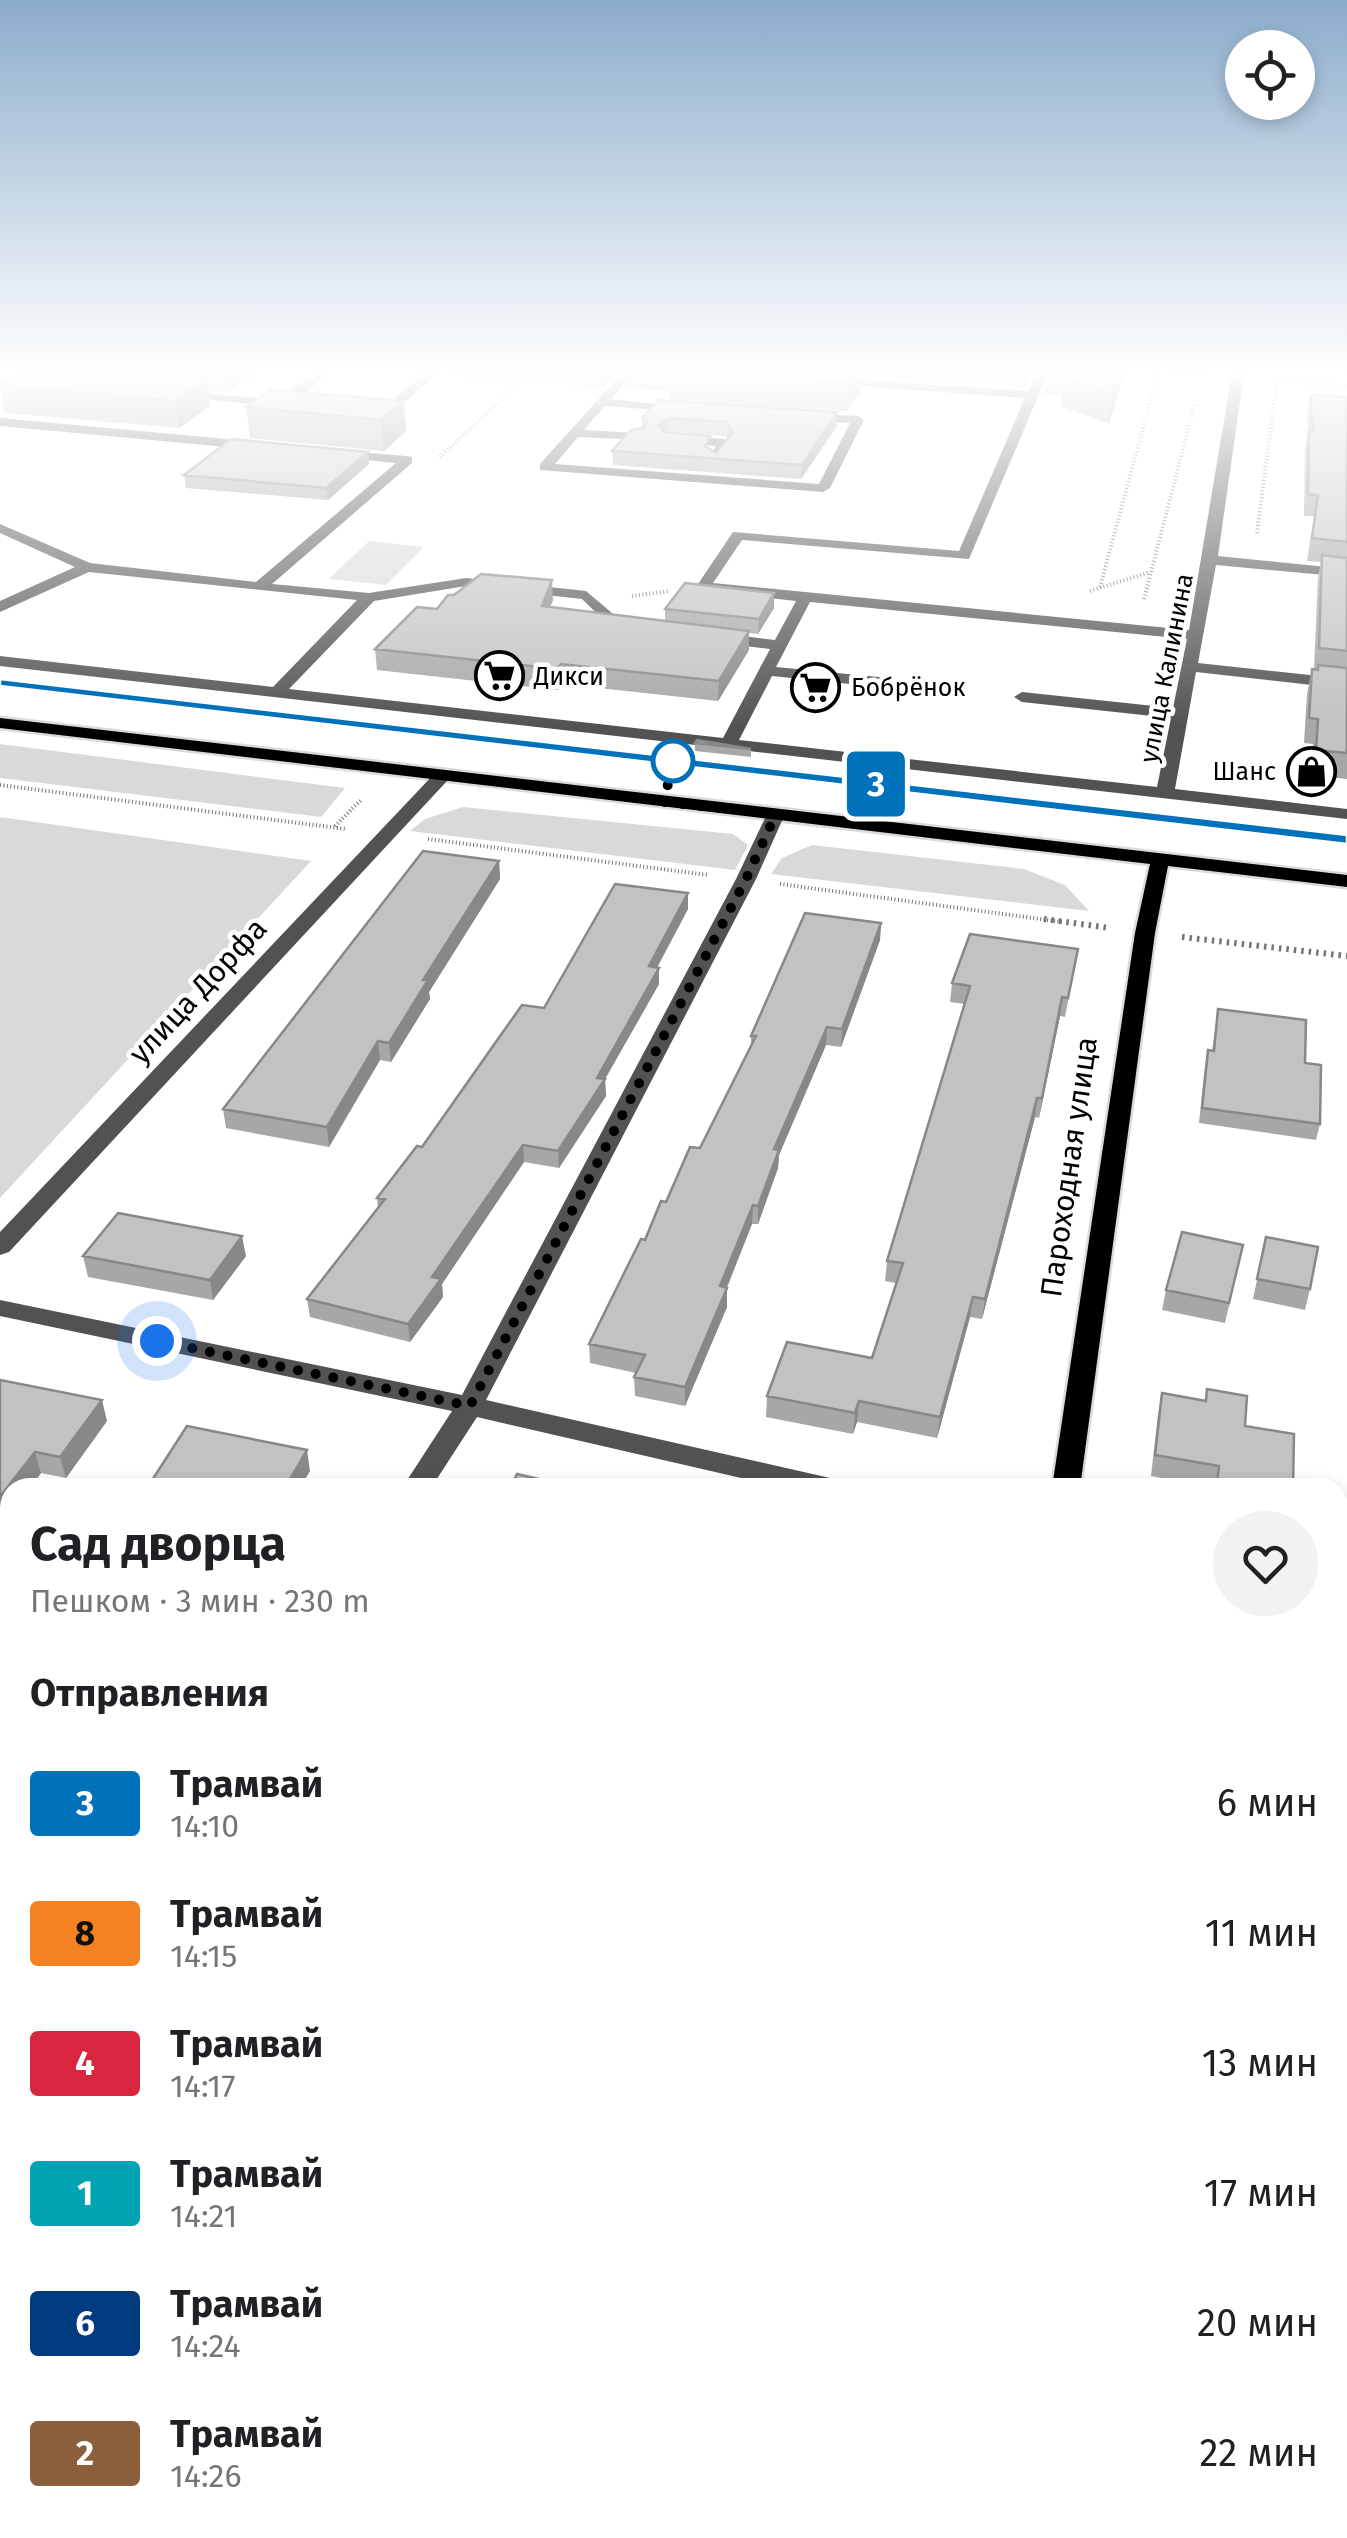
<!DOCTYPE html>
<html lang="ru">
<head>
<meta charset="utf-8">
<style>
  body { margin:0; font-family:"Fira Sans",sans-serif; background:#f2f2f2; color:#202124; height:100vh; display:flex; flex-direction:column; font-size:38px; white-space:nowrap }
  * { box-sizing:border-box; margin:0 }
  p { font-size:32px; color:#757577 }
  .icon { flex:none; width:55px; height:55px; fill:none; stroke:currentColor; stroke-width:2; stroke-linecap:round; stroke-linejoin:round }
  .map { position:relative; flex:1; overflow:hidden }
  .sheet { position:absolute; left:0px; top:1478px; width:1348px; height:1062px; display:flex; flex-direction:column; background:#fff; border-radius:30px 30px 0 0; box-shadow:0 5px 15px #0003 }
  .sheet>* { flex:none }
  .badge { padding:0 20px; border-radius:8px; font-size:35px; line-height:65px }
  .fabs { position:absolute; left:1225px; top:30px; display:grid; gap:20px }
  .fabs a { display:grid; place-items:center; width:90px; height:90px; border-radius:50%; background:#fff; box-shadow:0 5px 15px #0003; font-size:50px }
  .you { position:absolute; width:50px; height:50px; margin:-25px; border:8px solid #fff; border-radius:50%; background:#1a73e8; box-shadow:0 0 0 15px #1a73e833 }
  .map>.badge { position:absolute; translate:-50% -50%; box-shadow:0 0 0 5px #fff }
  h2 { padding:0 30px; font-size:38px; line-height:90px }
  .round { display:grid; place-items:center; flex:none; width:105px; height:105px; border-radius:52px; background:#f2f2f2 }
  .summary { display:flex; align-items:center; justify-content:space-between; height:170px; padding:0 30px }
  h1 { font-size:48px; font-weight:700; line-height:75px }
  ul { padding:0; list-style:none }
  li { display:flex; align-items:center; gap:30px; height:130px; padding:0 30px }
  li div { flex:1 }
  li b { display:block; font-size:38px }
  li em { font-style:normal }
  li .badge { min-width:110px; font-weight:700; text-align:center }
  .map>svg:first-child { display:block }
  .green { fill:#d9d9d9 }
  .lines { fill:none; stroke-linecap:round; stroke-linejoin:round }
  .major-casing { stroke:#dbdbdb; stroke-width:5 }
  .path-far1 { stroke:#747474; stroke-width:4; stroke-dasharray:1 2.5; stroke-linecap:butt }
  .path { stroke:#747474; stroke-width:6; stroke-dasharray:2.5 5; stroke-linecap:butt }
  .minor { fill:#525252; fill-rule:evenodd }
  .major { fill:#000; fill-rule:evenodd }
  .tram { stroke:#000; stroke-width:2.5 }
  .wall { fill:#a7a7a7; fill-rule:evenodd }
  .shaded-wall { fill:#888 }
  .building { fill:#c2c2c2; stroke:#888; stroke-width:2.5; fill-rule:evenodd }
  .line { fill:#0072bc; stroke:#fff; stroke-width:2.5 }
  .walk { stroke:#000; stroke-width:10; stroke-dasharray:0 18 }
  .stop-dot { fill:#fff; stroke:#0072bc; stroke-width:5 }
  .labels { text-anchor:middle; stroke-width:9; stroke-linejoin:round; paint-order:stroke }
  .far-street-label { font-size:25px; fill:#000; stroke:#fff }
  .far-poi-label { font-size:25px; fill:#000; stroke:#fff; text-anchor:start }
  .street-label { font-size:30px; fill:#000; stroke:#fff }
</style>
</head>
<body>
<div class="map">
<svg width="1347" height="2538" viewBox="0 0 1347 2538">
  <rect width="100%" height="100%" fill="#fff"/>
  <path class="green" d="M369 541 424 547 386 585 329 579Z
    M0 744 345 788 321 817 0 778Z
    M463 807 733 834 748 845 735 870 410 831 425 819Z
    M0 817 311 861 0 1198Z
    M812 845 1024 869 1065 885 1089 911 771 874 782 858Z"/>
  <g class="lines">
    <defs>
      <path id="major" d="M0 718 1347 875V887L1168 866 1155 933 1080 1488H1052L1135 933 1150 864 0 728Z
        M879 2530H923L922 2538H878Z"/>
    </defs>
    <use href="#major" class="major-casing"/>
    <path class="path-far1" d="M1167 373 1206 376
      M1273 380 1347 386
      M440 457 531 373
      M1257 533 1278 373
      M1100 587 1158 373
      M1090 591 1150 572
      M632 596 670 591
      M1144 599 1195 403
      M0 785 346 829
      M335 826 361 800
      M428 839 708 875
      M780 884 1063 922"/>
    <path class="path" d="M1044 919 1110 928
      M1182 937 1347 956"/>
    <path class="minor" d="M314 373H328L289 408 179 396 185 392 279 400Z
      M425 373H438L390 415 370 414V408H383Z
      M622 373H634L611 399 691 408 685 412 605 406 584 430 637 433 643 437 641 440 578 437 555 464 819 484 850 423 805 420 801 413 858 416 864 420 830 488 823 492 540 470V464Z
      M1036 373H1048L969 559 742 540 713 583 1189 630 1232 373H1244L1218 556 1347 569V577L1216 565 1198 663 1347 679V689L1196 672 1175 789 1347 809V819L0 666V656L273 687 357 600 89 572 0 612V601L75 567 0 533V524L90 563 256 582 396 463 333 457 328 456V450L407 456 412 457V463L272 584 369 593 466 578 586 591 625 624 637 629 629 634 615 631 582 599 466 586 374 601 289 689 723 738 770 649 719 643 711 638 719 633 775 640 796 601 698 590 696 587 733 532 959 551 1025 398 828 384 824 378 1028 391ZM810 602 1187 639 1173 708 1022 692 1014 697 1022 702 1171 718 1157 787 739 740 772 676 919 691 927 686 919 681 776 667Z
      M0 418 259 442 265 446 259 450 0 426Z
      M678 436 724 439 730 443 715 463 709 459 716 446 674 443 672 440Z
      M441 772 450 777 447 781 9 1252 0 1255V1232L435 773Z
      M776 809 785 814 756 879 486 1400 830 1478 840 1481 844 1488H784L477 1417 431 1488H402L452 1411 0 1316V1300L462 1395 736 879 767 814Z
      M1338 1574 1347 1575V1597L1338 1596Z
      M10 2112V2160L0 2164V2116Z"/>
    <use href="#major" class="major"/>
    <path class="tram" d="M0 683 1347 840"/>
  </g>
  <path class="wall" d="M22 373H256L230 392 208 390 210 406 179 428 5 413 0 386Z
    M453 373H617L605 387 453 376Z
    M625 373H1032L1026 387 862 375V388L846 411 670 399V391L626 388Z
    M1045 373H1124L1109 424 1061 406 1062 395 1043 394Z
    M1310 395 1347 397V779L1311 775 1313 744 1304 743 1307 694 1312 669H1314L1318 578 1321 562 1307 561 1314 516H1304L1305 451 1308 433 1307 415Z
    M404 401 406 431 384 451 250 438 246 407Z
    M837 412V426L801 479 613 465 612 451 642 429V418ZM668 431 726 436 728 438 716 453 667 432Z
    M368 452 369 464 328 500 186 488 184 475Z
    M553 600 550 607 665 621V609L774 608 758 634 749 633V650L718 701 562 684 558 690 377 670 375 649 437 609Z
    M695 743 751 749V757L695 751Z
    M499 861 500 879 429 992 430 999 391 1062 380 1060 329 1147 226 1128 223 1109Z
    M688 893V909L657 968 659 984 605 1079 606 1096 559 1168 524 1162 442 1284 443 1297 410 1342 310 1317 307 1299 378 1208 377 1198 422 1147Z
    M881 923 880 940 841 1047 826 1045 779 1155 778 1168 758 1224H752L727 1288V1307L685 1406 635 1396 634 1377 636 1373 590 1363 589 1344 666 1202 700 1148 751 1046V1036Z
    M1078 949 1065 1017 1060 1016 1039 1118 1035 1117 982 1319 970 1317 937 1438 857 1422 853 1434 766 1417 767 1396 872 1358 896 1283 885 1281 887 1261 964 1004 950 1002 952 983Z
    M1218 1009 1305 1063 1320 1124 1316 1140 1199 1123 1205 1066 1208 1050 1212 1051Z
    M1266 1237 1310 1289 1305 1310 1253 1299Z
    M1243 1245 1225 1323 1162 1310 1166 1290Z
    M83 1256H246L213 1300 88 1277Z
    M0 1380 107 1421 66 1478 41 1473 0 1526Z
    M1207 1389 1245 1426 1293 1488H1214L1151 1476 1158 1414 1162 1393 1204 1401Z
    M1338 2342 1347 2344V2415L1338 2413Z"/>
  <path class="shaded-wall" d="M227 373H256L230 392Z
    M604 373H617L605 387Z
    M854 373H863L862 388 846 411 848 383Z
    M1027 373H1032L1026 387Z
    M1119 373H1124L1109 424 1112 395Z
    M207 379 210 406 179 428 175 401Z
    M404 401 406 431 384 451 381 420Z
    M837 412V426L801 479 802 465Z
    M668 418V431L658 438V425Z
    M368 452 369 464 328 500 326 488Z
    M552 580 553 600 543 625 542 606Z
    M774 593V608L758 634 759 619Z
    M749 631V650L718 701 719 681Z
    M561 664 562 684 558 690 557 669Z
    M499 861 500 879 429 992 430 999 391 1062 389 1043 423 980Z
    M688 893V909L649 982V966Z
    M881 923 880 940 841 1047 842 1029Z
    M659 968V984L605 1079 606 1096 559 1168 558 1151 597 1078Z
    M1062 997 1060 1016 1039 1118 1042 1098Z
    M827 1027 826 1045 779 1155 778 1168 758 1224V1206L774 1149Z
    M378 1041 380 1060 329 1147 327 1127Z
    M1037 1098 1035 1117 982 1319 985 1299Z
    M523 1145 524 1162 442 1284 443 1297 410 1342 408 1324 432 1277Z
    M753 1205 752 1224 721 1301 727 1288V1307L685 1406V1387L720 1286Z
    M242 1236 246 1256 213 1300 210 1280Z
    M973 1297 970 1317 937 1438 940 1417Z
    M102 1400 107 1421 66 1478 60 1457Z
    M859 1401 857 1422 853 1434 855 1413Z
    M307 1450 310 1471 300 1488H285Z
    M35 1452 41 1473 30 1488H10V1513L0 1526V1497Z
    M10 1925V1958L0 1976V1943Z
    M590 2530H596L594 2538H588Z"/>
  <path class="building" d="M22 373H175L179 376 207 379 175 401 0 386Z
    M701 373H854L848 383Z
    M1066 373H1119L1112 395 1064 377Z
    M270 390 404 401 381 420 246 407Z
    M1310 395 1347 397V542L1312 538 1318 495 1308 494 1309 431H1313Z
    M658 400 837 412 802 465 612 451 631 430 644 428 647 423 642 418ZM668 418 726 422 733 432 716 453 705 446 710 436 664 432 658 425Z
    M231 439 368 452 326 488 184 475Z
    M1322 555 1347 558V651L1319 648Z
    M481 574 552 580 542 606 749 631 719 681 561 664 557 669 375 649 417 607 437 609 448 595H454Z
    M685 583 774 593 759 619 665 609Z
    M1318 665 1347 668V753L1316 750 1318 719 1309 718 1312 669 1318 670Z
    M697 740 751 749 695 743Z
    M423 851 499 861 423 980H428L389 1043 378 1041 327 1127 223 1109Z
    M615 884 688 893 649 966 659 968 597 1078 605 1079 558 1151 523 1145 432 1277 441 1279 408 1324 307 1299 385 1199 377 1198 417 1146 422 1147 522 1005 544 1008Z
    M805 913 881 923 842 1029 827 1027 774 1149 779 1150 758 1206 753 1205 720 1286 727 1288 685 1387 634 1377 645 1355 589 1344 641 1239 645 1240 661 1201 666 1202 690 1147 700 1148 756 1036H751Z
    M970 934 1078 949 1068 998 1062 997 1042 1098H1037L985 1299 973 1297 940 1417 859 1401 855 1413 767 1396 787 1342 872 1358 903 1263 887 1261 970 986 952 983Z
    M1218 1009 1306 1020 1305 1063 1321 1065 1320 1124 1202 1108 1208 1050 1214 1051Z
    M118 1213 242 1236 210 1280 83 1256Z
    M1182 1232 1243 1245 1229 1303 1166 1290Z
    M1266 1237 1318 1247 1310 1289 1257 1279Z
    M0 1380 102 1400 60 1457 35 1452 0 1497Z
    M1207 1389 1247 1396 1245 1426 1294 1434 1293 1488H1235L1217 1484 1219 1466 1155 1455 1162 1393 1206 1401Z
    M187 1426 307 1450 285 1488H147Z
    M517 1474 578 1488H510Z
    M0 1781 10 1783V1925L0 1943Z
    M1338 2342 1347 2344V2394L1338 2391Z
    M421 2530H590L588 2538H418Z"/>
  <linearGradient id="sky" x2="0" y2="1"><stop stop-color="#8baccb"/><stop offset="0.51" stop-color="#fff"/><stop offset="1" stop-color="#fff" stop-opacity="0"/></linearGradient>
  <rect width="1347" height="728" fill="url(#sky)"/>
  <path class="line" d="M0 679 1347 835V844L0 686Z"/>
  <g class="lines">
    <path class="walk" d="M157 1341 470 1406 746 879 776 814 664 802 673 761"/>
  </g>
  <defs>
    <symbol id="supermarket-ring" viewBox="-11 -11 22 22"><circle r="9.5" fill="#fff" stroke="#000" stroke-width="1.5"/><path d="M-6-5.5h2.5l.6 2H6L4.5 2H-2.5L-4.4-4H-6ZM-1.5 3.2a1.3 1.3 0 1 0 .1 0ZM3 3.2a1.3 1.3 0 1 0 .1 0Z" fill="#000"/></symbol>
    <symbol id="shop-ring" viewBox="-11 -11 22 22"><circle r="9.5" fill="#fff" stroke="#000" stroke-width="1.5"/><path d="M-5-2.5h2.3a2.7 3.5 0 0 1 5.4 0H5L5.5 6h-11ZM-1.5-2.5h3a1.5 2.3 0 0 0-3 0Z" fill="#000"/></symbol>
  </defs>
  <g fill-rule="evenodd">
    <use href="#supermarket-ring" x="472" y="648" width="55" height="55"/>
    <use href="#supermarket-ring" x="788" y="660" width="55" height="55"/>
    <use href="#shop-ring" x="1284" y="744" width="55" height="55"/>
  </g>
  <circle class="stop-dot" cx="673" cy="761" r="20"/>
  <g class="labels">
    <g class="far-street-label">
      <text transform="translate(1166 668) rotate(-79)" y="9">улица Калинина</text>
    </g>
    <g class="far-poi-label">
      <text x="534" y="685">Дикси</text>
      <text x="851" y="696">Бобрёнок</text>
      <text x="1276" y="780" text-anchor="end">Шанс</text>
    </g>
    <g class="street-label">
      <text transform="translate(198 991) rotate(-47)" y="10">улица Дорфа</text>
      <text transform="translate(1069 1167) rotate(-82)" y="10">Пароходная улица</text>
    </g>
  </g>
</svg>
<div class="fabs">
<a><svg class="icon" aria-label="locate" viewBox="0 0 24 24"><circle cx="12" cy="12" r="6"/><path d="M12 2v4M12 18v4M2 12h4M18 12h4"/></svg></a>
</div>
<div class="you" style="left:157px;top:1341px"></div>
<b class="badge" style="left:876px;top:784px;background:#0072bc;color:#fff">3</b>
<section class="sheet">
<div class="summary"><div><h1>Сад дворца</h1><p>Пешком · 3 мин · 230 m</p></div><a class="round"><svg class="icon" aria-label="heart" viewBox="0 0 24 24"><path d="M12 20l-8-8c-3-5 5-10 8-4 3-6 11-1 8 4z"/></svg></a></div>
<h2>Отправления</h2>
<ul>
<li><span class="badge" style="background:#0072bc;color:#fff">3</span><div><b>Трамвай</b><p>14:10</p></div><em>6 мин</em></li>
<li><span class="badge" style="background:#f58220;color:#111">8</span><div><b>Трамвай</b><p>14:15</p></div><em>11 мин</em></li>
<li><span class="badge" style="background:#d7263d;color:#fff">4</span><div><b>Трамвай</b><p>14:17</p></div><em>13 мин</em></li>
<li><span class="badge" style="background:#00a3b4;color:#fff">1</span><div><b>Трамвай</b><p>14:21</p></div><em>17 мин</em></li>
<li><span class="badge" style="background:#003b80;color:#fff">6</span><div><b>Трамвай</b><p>14:24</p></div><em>20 мин</em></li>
<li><span class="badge" style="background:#8b5e3c;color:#fff">2</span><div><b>Трамвай</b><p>14:26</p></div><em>22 мин</em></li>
</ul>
</section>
</div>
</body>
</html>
